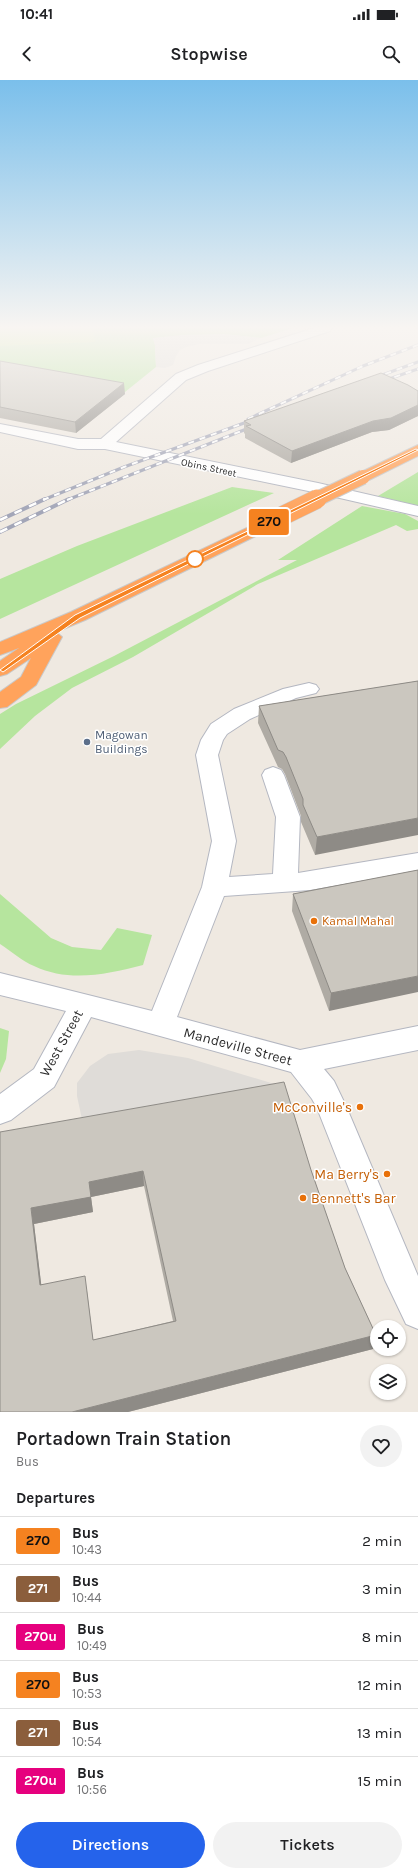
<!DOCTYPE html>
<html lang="en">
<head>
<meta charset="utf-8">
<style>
  body { margin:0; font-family:Karla,sans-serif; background:#f2f2f2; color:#202124; height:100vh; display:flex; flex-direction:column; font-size:15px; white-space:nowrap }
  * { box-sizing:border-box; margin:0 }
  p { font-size:13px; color:#757577 }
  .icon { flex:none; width:22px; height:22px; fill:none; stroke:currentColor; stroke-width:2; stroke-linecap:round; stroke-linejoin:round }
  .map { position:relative; height:1332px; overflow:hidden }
  .side { display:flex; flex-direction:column; background:#fff; flex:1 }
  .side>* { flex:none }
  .badge { padding:0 8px; border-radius:3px; font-size:14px; line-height:26px }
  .fabs { position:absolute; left:370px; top:1240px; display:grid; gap:8px }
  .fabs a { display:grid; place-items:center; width:36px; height:36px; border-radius:50%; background:#fff; box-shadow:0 1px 3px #0004; font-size:20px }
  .map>.badge { position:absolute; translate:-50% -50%; box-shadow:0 0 0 2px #fff }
  h2 { padding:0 16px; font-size:15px; line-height:36px }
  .round { display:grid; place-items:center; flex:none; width:42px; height:42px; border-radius:21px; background:#f2f2f2 }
  .overview { display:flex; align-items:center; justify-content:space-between; height:68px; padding:0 16px }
  h1 { font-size:19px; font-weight:600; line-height:30px }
  .button { display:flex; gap:8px; margin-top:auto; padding:8px 16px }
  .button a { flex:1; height:46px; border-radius:24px; background:#2563eb; color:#fff; font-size:16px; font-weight:600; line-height:46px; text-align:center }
  .button a+a { background:#f2f2f2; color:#202124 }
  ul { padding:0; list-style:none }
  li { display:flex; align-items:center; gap:12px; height:48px; padding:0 16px; border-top:1px solid #e0e0e0 }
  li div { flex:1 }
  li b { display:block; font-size:15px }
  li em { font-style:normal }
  li .badge { min-width:44px; font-weight:700; text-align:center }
  .status { display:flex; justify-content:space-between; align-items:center; height:28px; padding:0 20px; background:#fff; direction:ltr }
  .status svg { height:11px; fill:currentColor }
  header { display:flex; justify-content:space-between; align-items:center; height:52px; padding:0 16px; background:#fff; font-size:18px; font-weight:600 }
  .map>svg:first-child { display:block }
  .green { fill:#b6e59e }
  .pitch { fill:#c9ec9a }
  .plaza { fill:#dfdcd8 }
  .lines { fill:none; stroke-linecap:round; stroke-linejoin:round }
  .minor-casing { stroke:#b4b7c1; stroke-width:2 }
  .highway-casing { stroke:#c9c9c9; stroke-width:2 }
  .minor { fill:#fff; fill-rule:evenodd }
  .highway { fill:#ffa35c; fill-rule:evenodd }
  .rail-far1-casing { stroke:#a3a6b8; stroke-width:3 }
  .rail-casing { stroke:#a3a6b8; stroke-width:4 }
  .rail-far1 { stroke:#fff; stroke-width:2; stroke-dasharray:6; stroke-linecap:butt }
  .rail { stroke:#fff; stroke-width:2.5; stroke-dasharray:8; stroke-linecap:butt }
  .highway-bridge-far1-casing { stroke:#c9c9c9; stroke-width:16; stroke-linecap:butt }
  .highway-bridge-casing { stroke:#c9c9c9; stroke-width:20; stroke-linecap:butt }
  .highway-bridge-far1 { stroke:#ffa35c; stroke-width:14 }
  .highway-bridge { stroke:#ffa35c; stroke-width:19 }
  .wall { fill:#afaba4; fill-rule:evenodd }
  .shaded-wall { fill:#8e8b86 }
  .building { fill:#cbc7bf; stroke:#8e8b86; fill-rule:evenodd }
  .line { fill:#f58220; stroke:#fff }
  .stop-dot { fill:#fff; stroke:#f58220; stroke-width:2 }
  .service-dot { fill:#5c6f8a; stroke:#fff; stroke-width:1.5 }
  .food-dot { fill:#e8710a; stroke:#fff; stroke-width:1.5 }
  .labels { text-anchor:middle; stroke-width:3; stroke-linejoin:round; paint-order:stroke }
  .far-street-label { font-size:10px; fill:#2e2e2e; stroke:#fff }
  .service-label { font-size:12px; fill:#4e5e75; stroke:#fff; text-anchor:start }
  .food-label { font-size:12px; fill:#c56008; stroke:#fff; text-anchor:start }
  .near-street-label { font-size:14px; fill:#2e2e2e; stroke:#fff }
  .near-food-label { font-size:14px; fill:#c56008; stroke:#fff; text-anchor:end }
</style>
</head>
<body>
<div class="status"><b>10:41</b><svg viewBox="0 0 49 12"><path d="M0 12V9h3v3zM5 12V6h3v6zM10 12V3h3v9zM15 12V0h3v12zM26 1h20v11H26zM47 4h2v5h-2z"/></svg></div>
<header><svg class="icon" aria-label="back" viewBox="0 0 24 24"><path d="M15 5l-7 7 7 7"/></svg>Stopwise<svg class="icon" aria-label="search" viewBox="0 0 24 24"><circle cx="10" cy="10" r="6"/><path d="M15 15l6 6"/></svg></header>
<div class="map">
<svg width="418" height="1332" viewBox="0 0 418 1332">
  <rect width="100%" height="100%" fill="#efe9e1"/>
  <path class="green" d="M0 248H293L261 258 223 254 153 258 155 265 156 287 125 312 0 288Z
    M418 392V426L378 416Z
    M232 407 274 413 0 539V499L77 466Z
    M362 426 405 434 418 441V449L407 451 396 445 258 504 133 577 72 608 35 636 0 669V634L16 624 114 576 297 480H278Z
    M0 814 51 858 72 867 101 870 117 848 152 855 143 885C107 894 70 903 34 886 22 881 11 871 0 864Z
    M0 948 9 951 6 979 0 993Z"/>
  <path class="pitch" d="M0 248H93L95 262 0 266Z"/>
  <path class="plaza" d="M223 254 261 258 248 264H199L186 267 180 270 176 276 173 285 165 288 156 287 155 265 153 258 182 255Z
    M139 970 188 978 281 1006 83 1044 77 1016V1003L90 986 108 974Z"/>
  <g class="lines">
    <defs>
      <path id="minor" d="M314 248H332L330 251 208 291 186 300 116 362 318 403 418 426V436L318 413 105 369H78L0 352V344L78 359H101L176 294 198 285Z
        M309 603 316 605 319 609 316 613 296 618 250 639 227 654 223 660 218 675 236 761 229 797 273 794 276 737 262 695 265 690 273 687 281 690 284 695 300 737 298 793 418 773V791L310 810 224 816 177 937 300 970 418 946V970L324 989 334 1001 346 1026 418 1196V1249L406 1244 385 1200 317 1028 312 1019 291 992 91 937 54 1007 11 1040 0 1044V1014L34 989 66 931 0 915V893L152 931 202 807 212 761 196 675 201 660 211 644 234 629 283 609Z"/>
      <path id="highway" d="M418 365V376L369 400H357L355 397 357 394Z
        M276 434 282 435 284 439 282 443 85 540 56 552 62 557 36 605 7 627 0 628V612L21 597 31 578 7 594 0 596V581L19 568 0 575V562L71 532Z"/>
    </defs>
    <use href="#minor" class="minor-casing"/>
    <use href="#highway" class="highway-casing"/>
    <use href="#minor" class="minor"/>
    <use href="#highway" class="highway"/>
    <defs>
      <path id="rail-far1" d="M374 298 418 282
        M383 301 418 289
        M248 339 363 286 418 265
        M43 420 124 387 255 339
        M67 420 254 346"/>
      <path id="rail" d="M0 440 45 419
        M0 452 69 419"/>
    </defs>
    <use href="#rail-far1" class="rail-far1-casing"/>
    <use href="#rail" class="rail-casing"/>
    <use href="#rail-far1" class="rail-far1"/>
    <use href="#rail" class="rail"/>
    <defs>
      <path id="highway-bridge-far1" d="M315 420 363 397"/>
      <path id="highway-bridge" d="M276 439 317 419"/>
    </defs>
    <use href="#highway-bridge-far1" class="highway-bridge-far1-casing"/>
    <use href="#highway-bridge" class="highway-bridge-casing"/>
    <use href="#highway-bridge-far1" class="highway-bridge-far1"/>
    <use href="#highway-bridge" class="highway-bridge"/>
  </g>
  <path class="wall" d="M0 281 125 314 76 353 0 338Z
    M418 311V336L389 350 372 352 291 383 245 358V354L244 353V341Z
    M418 601 315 775 301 742V736L285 694 282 689 278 687 258 643 259 626Z
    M418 790 329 931 292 831 293 814Z
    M0 1052 311 1090 345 1188 376 1255 373 1269 128 1332H0ZM144 1106 173 1241 93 1260 87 1211 41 1204 34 1144 93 1132 91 1117Z"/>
  <path class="shaded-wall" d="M124 303 125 314 76 353 75 342Z
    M418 325V336L389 350 372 352 291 383 292 371 373 341Z
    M418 738V755L315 775 317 757Z
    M418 896V912L329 931 331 913Z
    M143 1091 144 1106 91 1117 93 1132 34 1144 43 1219 40 1205 31 1128 89 1102Z
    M376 1255 373 1269 128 1332H72Z"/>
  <path class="building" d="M0 281 124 303 75 342 0 327Z
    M381 293 408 305 418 311V325L391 338 373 341 292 371 246 346 251 345 244 341Z
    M418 601V738L317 757 303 725V719L286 677 283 672 278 670 259 626Z
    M418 790V896L331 913 293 814Z
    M284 1002 311 1090 345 1188 376 1255 72 1332H0V1052ZM143 1091 176 1241 93 1260 85 1196 40 1205 31 1128 91 1117 89 1102Z"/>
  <linearGradient id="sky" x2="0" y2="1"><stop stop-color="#7abfeb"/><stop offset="0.57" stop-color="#f8f5f2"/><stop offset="1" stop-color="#f8f5f2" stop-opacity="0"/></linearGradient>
  <rect width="418" height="434" fill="url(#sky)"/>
  <path class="line" d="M416 369 418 370 80 538 3 592 0 590 75 535Z"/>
  <circle class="stop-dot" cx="195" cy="479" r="8"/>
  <circle class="service-dot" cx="87" cy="662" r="4"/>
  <g class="food-dot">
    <circle cx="314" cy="841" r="4"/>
    <circle cx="360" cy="1027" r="4"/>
    <circle cx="387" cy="1094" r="4"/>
    <circle cx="303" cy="1118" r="4"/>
  </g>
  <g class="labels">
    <g class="far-street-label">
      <text transform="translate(209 387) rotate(12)" y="4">Obins Street</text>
    </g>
    <g class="service-label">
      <text x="95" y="659">Magowan<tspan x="95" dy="14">Buildings</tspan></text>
    </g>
    <g class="food-label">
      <text x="322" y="845">Kamal Mahal</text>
    </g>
    <g class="near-street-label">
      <text transform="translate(61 963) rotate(-61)" y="5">West Street</text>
      <text transform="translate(238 966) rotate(15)" y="5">Mandeville Street</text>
    </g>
    <g class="near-food-label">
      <text x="352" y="1032">McConville's</text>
      <text x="379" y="1099">Ma Berry's</text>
      <text x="311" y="1123" text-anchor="start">Bennett's Bar</text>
    </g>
  </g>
</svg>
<div class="fabs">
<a><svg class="icon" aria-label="locate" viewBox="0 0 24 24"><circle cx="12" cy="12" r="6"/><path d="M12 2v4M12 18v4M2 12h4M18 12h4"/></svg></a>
<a><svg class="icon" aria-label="layers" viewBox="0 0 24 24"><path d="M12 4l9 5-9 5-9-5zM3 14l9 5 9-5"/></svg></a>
</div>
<b class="badge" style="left:269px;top:442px;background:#f58220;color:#111">270</b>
</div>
<section class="side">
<div class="overview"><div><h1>Portadown Train Station</h1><p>Bus</p></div><a class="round"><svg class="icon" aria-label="heart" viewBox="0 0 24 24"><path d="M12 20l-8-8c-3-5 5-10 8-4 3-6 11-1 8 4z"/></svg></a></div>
<h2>Departures</h2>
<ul>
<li><span class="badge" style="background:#f58220;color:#111">270</span><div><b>Bus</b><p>10:43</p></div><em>2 min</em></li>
<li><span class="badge" style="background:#8b5e3c;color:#fff">271</span><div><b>Bus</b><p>10:44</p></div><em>3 min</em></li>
<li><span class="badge" style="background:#e6007e;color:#fff">270u</span><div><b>Bus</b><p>10:49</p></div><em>8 min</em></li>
<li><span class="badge" style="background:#f58220;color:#111">270</span><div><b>Bus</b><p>10:53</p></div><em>12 min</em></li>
<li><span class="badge" style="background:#8b5e3c;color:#fff">271</span><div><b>Bus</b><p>10:54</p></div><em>13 min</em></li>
<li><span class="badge" style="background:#e6007e;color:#fff">270u</span><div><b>Bus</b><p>10:56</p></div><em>15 min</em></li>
</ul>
<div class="button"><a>Directions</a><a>Tickets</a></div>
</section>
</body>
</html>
